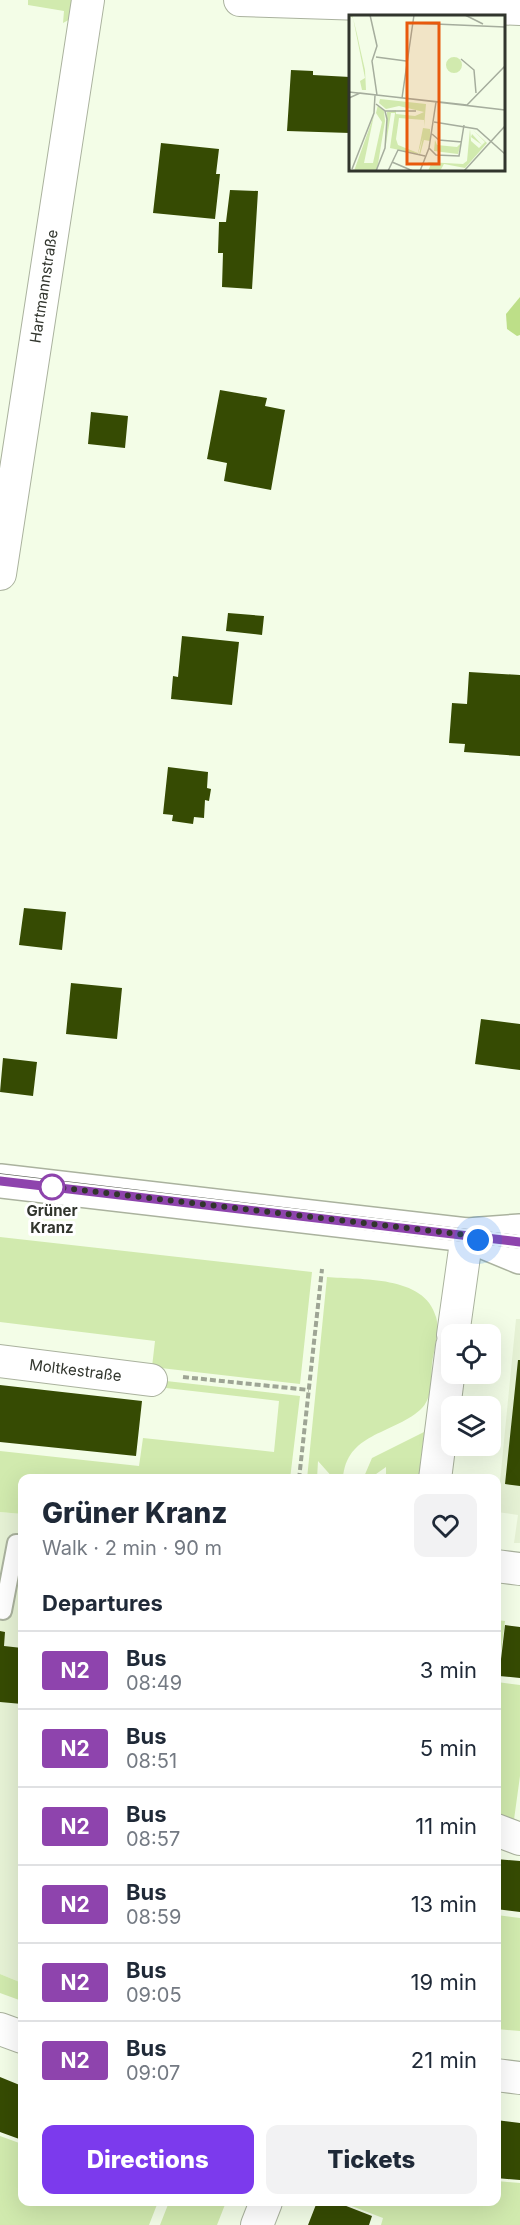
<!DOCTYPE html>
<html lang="en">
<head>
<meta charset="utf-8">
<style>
  body { margin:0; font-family:Inter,sans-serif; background:#f2f2f3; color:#1f2937; height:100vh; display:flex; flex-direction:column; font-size:22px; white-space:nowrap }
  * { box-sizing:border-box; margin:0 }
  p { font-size:20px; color:#747a83 }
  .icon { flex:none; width:33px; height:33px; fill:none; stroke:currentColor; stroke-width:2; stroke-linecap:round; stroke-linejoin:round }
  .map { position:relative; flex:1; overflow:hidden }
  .details { position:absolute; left:18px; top:1474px; width:483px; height:732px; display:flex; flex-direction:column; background:#fff; border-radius:12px; box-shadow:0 6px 24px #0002 }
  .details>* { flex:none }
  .badge { padding:0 12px; border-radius:4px; font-size:21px; line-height:39px }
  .tools { position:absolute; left:441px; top:1324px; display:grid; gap:12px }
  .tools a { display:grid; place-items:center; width:60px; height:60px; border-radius:12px; background:#fff; box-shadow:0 6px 24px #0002; font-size:30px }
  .you { position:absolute; width:30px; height:30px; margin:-15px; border:4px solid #fff; border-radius:50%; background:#1a73e8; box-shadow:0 0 0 9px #1a73e833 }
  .map>.badge { position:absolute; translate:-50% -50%; box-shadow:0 0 0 3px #fff }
  h2 { padding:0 24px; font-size:22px; line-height:54px }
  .round { display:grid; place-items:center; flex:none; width:63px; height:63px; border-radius:12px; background:#f2f2f3 }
  .summary { display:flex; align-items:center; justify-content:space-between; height:102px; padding:0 24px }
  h1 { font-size:28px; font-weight:800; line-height:45px }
  .action { display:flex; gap:12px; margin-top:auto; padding:12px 24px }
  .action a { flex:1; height:69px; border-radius:12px; background:#7c3aed; color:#fff; font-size:24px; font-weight:800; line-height:69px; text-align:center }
  .action a+a { background:#f2f2f3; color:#1f2937 }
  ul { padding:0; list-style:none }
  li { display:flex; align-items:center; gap:18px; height:78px; padding:0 24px; border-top:2px solid #e0e1e3 }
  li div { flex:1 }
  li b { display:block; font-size:22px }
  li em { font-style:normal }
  li .badge { min-width:66px; font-weight:700; text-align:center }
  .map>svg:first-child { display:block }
  .built { fill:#e6f2d5 }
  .green { fill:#d1eaae }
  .water { fill:#bddf88 }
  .building { fill:#364b03 }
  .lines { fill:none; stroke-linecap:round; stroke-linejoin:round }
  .service-casing { stroke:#aab29e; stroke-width:20 }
  .minor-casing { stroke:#aab29e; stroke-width:34 }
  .tertiary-casing { stroke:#aab29e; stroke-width:36 }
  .path { stroke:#9ea595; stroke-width:4; stroke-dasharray:6 3; stroke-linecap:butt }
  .service { stroke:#fff; stroke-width:16 }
  .minor { stroke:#fff; stroke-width:32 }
  .tertiary { stroke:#fff; stroke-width:33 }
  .tram { stroke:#555a50; stroke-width:1.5 }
  .line-casing { stroke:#fff; stroke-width:14 }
  .line { stroke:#8e44ad; stroke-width:9 }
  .walk { stroke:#31352d; stroke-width:6; stroke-dasharray:0 10.8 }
  .stop-dot { fill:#fff; stroke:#8e44ad; stroke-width:3 }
  .labels { text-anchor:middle; stroke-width:6; stroke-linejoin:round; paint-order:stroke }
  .street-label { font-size:15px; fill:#31352d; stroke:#fff }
  .stop-label { font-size:15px; font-weight:bold; fill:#31352d; stroke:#fff }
  .inset-road { fill:none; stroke:#a5ad9d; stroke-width:1.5 }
  .view { fill:#e8590c; fill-opacity:0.15; stroke:#e8590c; stroke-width:3 }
  .inset-edge { fill:none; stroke:#31352d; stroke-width:3 }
</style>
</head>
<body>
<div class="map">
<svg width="520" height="2225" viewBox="0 0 520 2225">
  <rect width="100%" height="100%" fill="#f3fde7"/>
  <path class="built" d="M516 1319H520V1543H514L518 1515 497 1512Z
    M0 1512 22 1514V1983L0 1974Z"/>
  <path class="green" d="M28 0H78L76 16 63 23 64 11 28 5Z
    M0 1237 312 1272 300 1384 152 1367 155 1341 0 1322Z
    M327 1277C360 1280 425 1275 436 1317 440 1329 434 1350 432 1363 431 1378 433 1399 420 1410 391 1435 346 1433 343 1479H334L318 1461 317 1479H307Z
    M166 1381 300 1396 290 1479H22V1514L0 1512V1451L139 1466 143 1438 274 1452 279 1401 166 1388Z
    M424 1432 419 1479H386V1467L369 1479H363L372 1458Z
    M496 1620 505 1621 497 1682 520 1685V1776L513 1827 497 1820Z
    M497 1915 520 1918V2031L497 2029Z
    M0 1974 22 1983V2001L0 1993Z
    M0 2136 22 2144V2202H158L149 2225H0Z
    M497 2181 520 2183V2225H381L383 2218 341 2202H496Z
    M169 2202H226L217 2225H160Z"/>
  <path class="water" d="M520 297V335L517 336 507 329 506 314Z"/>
  <path class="building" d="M291 70 313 71V75L350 77V133L287 131Z
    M161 143 219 149 216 174H220L215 219 153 213Z
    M230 190 258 191 252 289 222 287 223 253H218L219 222H226Z
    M220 390 267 398 265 406 285 410 271 490 224 481 227 463 207 459Z
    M91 412 128 416 125 448 88 444Z
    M228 613 264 616 262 635 226 631Z
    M182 636 239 642 232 705 171 699 173 676 178 677Z
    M469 672 520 675V756L464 752 465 744 449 743 452 703 467 704Z
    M168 767 208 772 207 788 211 789 209 801 205 800 204 818 194 817 193 824 172 821 173 815 163 814Z
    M24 908 66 912 62 950 19 945Z
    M71 983 122 988 117 1039 66 1034Z
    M481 1019 520 1024V1070L475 1064Z
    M3 1058 37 1062 33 1096 0 1092Z
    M518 1360H520V1486L505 1484Z
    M0 1385 142 1401 136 1456 0 1442Z
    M505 1625 520 1627V1678L499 1676Z
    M0 1631 5 1632 4 1646 22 1648V1704L0 1702Z
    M496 1859 520 1861V1912L496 1909Z
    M0 2077 22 2086V2140L0 2132Z
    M496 2120 520 2123V2180L496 2178Z
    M317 2202H336L372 2216 369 2225H308Z"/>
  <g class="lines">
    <defs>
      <path id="service" d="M3 1611 16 1543H22"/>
      <g id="minor">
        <path d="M240 0 520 9"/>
        <path id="s1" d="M0 574 88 0"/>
        <path d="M453 1335 467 1235"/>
        <path id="s2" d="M0 1361 151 1380"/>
        <path d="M435 1479 452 1346"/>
        <path d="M496 1566 520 1569"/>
        <path d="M496 1830 520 1839"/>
        <path d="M0 2029 22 2037"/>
        <path d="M496 2075 520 2078"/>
        <path d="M257 2225 266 2202"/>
      </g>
      <path id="tertiary" d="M0 1181 467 1235 520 1231
        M474 1238 520 1257"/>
    </defs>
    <use href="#service" class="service-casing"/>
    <use href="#minor" class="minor-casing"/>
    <use href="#tertiary" class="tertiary-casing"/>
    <path class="path" d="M183 1377 309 1390
      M299 1479 322 1269"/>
    <use href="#service" class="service"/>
    <use href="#minor" class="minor"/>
    <use href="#tertiary" class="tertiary"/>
    <path class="tram" d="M0 1174 520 1236
      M0 1186 520 1248"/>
  </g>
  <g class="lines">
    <defs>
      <path id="line" d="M0 1181 520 1242"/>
    </defs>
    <use href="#line" class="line-casing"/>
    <use href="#line" class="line"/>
    <path class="walk" d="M52 1187 47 1186 467 1235 478 1240"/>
  </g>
  <circle class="stop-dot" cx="52" cy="1187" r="12"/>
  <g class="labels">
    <g class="street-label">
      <text dy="5" stroke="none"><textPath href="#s1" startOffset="291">Hartmannstraße</textPath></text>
      <text dy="5" stroke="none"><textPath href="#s2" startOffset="76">Moltkestraße</textPath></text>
    </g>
    <g class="stop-label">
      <text x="52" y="1216">Grüner<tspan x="52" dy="17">Kranz</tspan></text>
    </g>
  </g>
  <g transform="translate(349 15)">
    <rect width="156" height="156" fill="#f3fde7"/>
    <path d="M0 0H3L4 3 8 19 11 33 16 55 17 75H13L11 66 16 63 4 3ZM97 50a8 8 0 1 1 16 0a8 8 0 1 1-16 0ZM31 84 77 89 75 112V105L50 103 47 124 49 130 69 138 74 113 81 114V126L75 125 71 140H76H70L74 122 69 139 41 133 46 98H42L37 129 38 97 47 95V99L66 101 75 97 50 91 37 94 30 88ZM29 90 35 96 36 106 28 155 5 156 25 100 15 148H24L33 107 27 98ZM121 114 122 126 130 133 133 130 122 122 123 119 133 130 136 127 124 115 138 128 116 153 95 149 91 156H79L82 149 78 147 114 149 118 146ZM86 125 88 130 108 132 112 128 109 139 85 136Z" fill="#d1eaae"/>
    <path class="inset-road" d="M21 0 28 31 23 46 28 80M116 0 134 9M63 8 156 12M27 42 57 46M112 44 125 55 127 78M0 77 118 90M0 83 11 78 156 95M53 83 65 0M89 87 156 95M27 89 36 96 38 104 36 133 27 156M118 90 156 51M36 96H67M85 107 128 114 156 139M83 119 90 125 113 127M80 133 87 140 110 141 115 110M43 147 64 156M3 154 25 98 26 80M39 156 49 135 76 141M71 156 80 133 87 87M115 156 156 111"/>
    <path class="view" d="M58 8H90V149H58Z"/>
    <rect width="156" height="156" class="inset-edge"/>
  </g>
</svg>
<div class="tools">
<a><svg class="icon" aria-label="locate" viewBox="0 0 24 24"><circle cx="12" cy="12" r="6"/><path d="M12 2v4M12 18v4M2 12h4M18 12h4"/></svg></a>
<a><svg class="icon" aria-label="layers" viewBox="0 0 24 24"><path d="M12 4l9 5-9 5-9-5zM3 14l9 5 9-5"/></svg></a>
</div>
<div class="you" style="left:478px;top:1240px"></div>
<section class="details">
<div class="summary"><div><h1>Grüner Kranz</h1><p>Walk · 2 min · 90 m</p></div><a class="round"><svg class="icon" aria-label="heart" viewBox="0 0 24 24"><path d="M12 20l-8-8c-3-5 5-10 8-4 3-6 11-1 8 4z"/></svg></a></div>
<h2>Departures</h2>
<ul>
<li><span class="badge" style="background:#8e44ad;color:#fff">N2</span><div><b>Bus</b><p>08:49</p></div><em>3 min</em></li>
<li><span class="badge" style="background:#8e44ad;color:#fff">N2</span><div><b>Bus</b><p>08:51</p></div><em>5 min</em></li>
<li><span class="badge" style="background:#8e44ad;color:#fff">N2</span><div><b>Bus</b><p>08:57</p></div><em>11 min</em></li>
<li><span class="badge" style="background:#8e44ad;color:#fff">N2</span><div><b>Bus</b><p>08:59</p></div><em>13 min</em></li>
<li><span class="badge" style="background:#8e44ad;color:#fff">N2</span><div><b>Bus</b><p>09:05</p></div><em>19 min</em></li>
<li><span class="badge" style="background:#8e44ad;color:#fff">N2</span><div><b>Bus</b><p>09:07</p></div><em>21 min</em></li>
</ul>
<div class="action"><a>Directions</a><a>Tickets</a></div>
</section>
</div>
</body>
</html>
